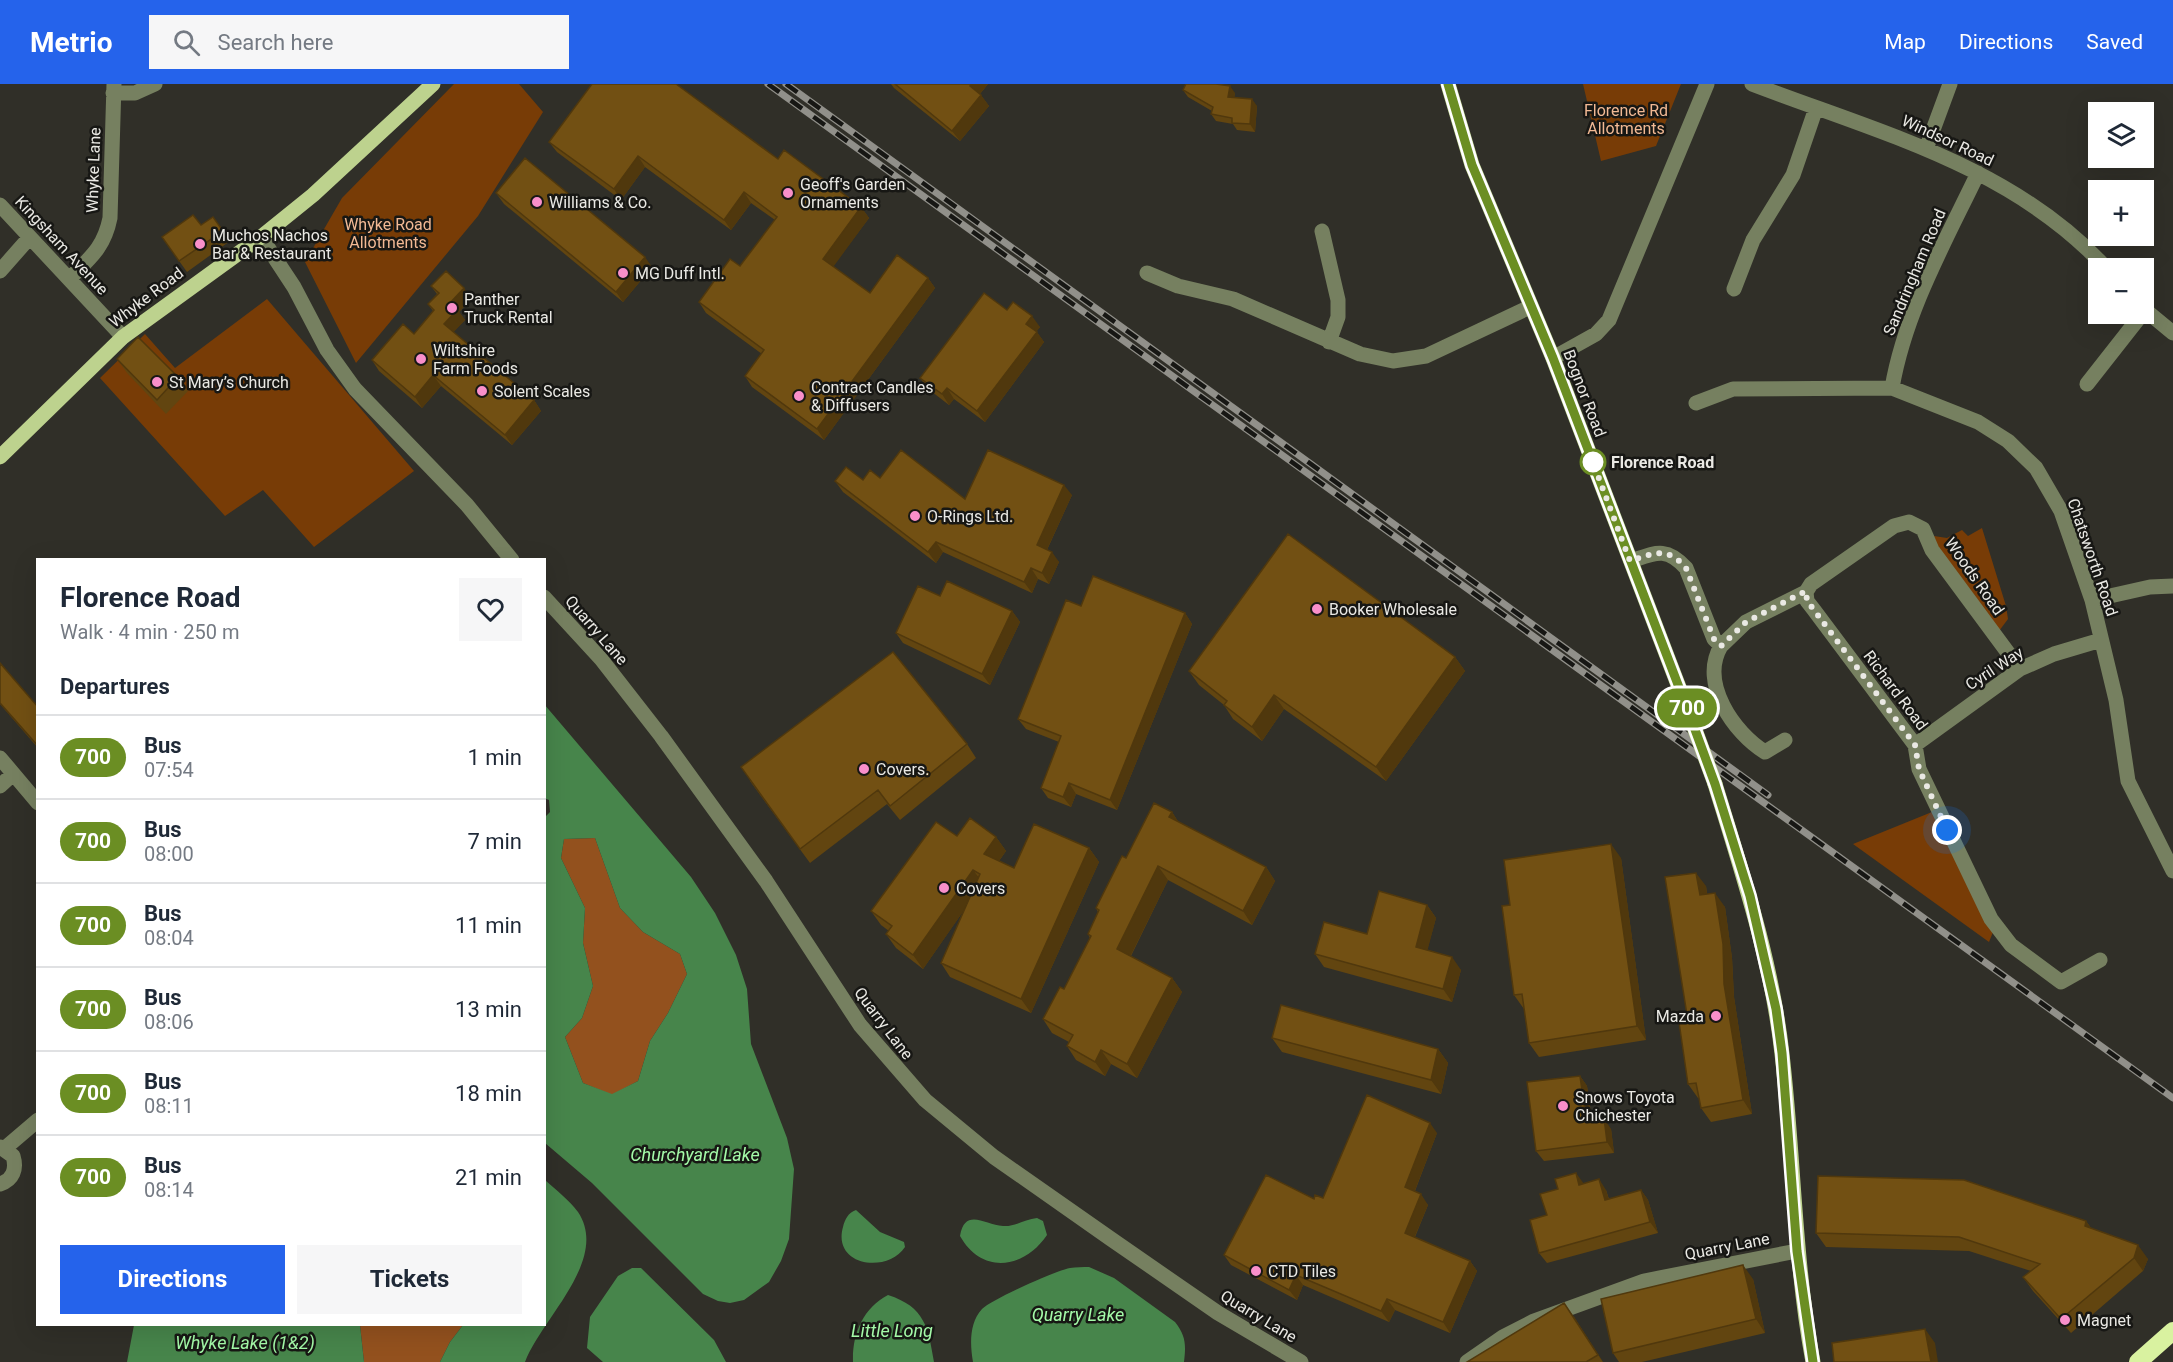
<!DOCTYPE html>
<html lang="en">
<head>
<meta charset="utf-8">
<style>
  body { margin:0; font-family:Roboto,sans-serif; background:#f6f6f7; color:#1f2937; height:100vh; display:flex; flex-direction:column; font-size:22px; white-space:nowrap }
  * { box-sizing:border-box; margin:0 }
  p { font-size:20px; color:#747a83 }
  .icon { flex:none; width:33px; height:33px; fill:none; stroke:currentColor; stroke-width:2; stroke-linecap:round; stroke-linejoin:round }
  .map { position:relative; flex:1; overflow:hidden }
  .drawer { position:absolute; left:36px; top:474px; width:510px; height:768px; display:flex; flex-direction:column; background:#fff; border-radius:0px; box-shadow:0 6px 24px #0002 }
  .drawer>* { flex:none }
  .badge { padding:0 12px; border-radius:20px; font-size:21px; line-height:39px }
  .tools { position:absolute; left:2088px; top:18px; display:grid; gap:12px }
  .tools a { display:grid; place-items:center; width:66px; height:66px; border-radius:0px; background:#fff; box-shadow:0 6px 24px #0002; font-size:30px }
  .you { position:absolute; width:30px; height:30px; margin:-15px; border:4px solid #fff; border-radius:50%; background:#1a73e8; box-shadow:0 0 0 9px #1a73e833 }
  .map>.badge { position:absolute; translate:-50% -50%; box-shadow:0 0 0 3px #fff }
  h2 { padding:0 24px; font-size:22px; line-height:54px }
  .round { display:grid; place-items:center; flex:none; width:63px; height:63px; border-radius:0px; background:#f6f6f7 }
  .overview { display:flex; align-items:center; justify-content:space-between; height:102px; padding:0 24px }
  h1 { font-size:28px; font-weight:700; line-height:45px }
  .action { display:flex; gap:12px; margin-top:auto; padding:12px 24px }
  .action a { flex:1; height:69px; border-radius:0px; background:#2563eb; color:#fff; font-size:24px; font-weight:700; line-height:69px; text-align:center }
  .action a+a { background:#f6f6f7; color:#1f2937 }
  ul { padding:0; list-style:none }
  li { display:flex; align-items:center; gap:18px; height:84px; padding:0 24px; border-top:2px solid #e0e1e3 }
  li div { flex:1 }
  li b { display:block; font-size:22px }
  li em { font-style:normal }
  li .badge { min-width:66px; font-weight:700; text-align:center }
  header { display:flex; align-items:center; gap:36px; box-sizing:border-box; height:84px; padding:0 30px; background:#2563eb; color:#fff }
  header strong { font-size:28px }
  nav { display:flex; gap:33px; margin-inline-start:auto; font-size:21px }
  .search { width:420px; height:54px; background:#f6f6f7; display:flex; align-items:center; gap:15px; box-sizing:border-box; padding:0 21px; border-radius:0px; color:#747a83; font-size:22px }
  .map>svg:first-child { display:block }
  .green { fill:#783c06 }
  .forest { fill:#93511e }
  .water { fill:#47854b; fill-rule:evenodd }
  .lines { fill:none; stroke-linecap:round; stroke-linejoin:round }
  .minor { stroke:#768060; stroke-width:15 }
  .major { stroke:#bdd28e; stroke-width:15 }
  .highway { stroke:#d9f2a0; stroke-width:18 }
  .rail-casing { stroke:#91908a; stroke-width:7 }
  .rail { stroke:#171714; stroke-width:4.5; stroke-dasharray:14; stroke-linecap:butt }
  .major-bridge { stroke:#bdd28e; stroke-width:15 }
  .wall { fill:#624510 }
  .shaded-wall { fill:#50380d }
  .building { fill:#725013; stroke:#50380d; stroke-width:1.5 }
  .line-casing { stroke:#fff; stroke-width:14 }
  .line { stroke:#6b8e23; stroke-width:9 }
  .walk { stroke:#eae9e4; stroke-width:6; stroke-dasharray:0 10.8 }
  .poi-dot { fill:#f98fca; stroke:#171714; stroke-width:2 }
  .stop-dot { fill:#fff; stroke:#6b8e23; stroke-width:3 }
  .labels { text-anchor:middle; stroke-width:5; stroke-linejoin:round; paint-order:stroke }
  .park-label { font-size:16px; fill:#f2b994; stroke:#171714 }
  .street-label { font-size:16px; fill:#eae9e4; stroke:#171714 }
  .poi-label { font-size:16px; fill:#eae9e4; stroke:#171714; text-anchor:start }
  .stop-label { font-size:16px; font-weight:bold; fill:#eae9e4; stroke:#171714; text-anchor:start }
  .water-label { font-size:18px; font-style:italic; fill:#a4faa8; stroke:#171714 }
</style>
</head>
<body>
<header>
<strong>Metrio</strong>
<div class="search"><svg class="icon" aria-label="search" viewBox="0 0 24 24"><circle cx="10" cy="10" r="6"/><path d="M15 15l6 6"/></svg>Search here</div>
<nav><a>Map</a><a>Directions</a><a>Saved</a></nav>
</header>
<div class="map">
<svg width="2173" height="1278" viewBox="0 0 2173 1278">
  <rect width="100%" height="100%" fill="#302f28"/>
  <path class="green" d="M454 0H519L543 28 478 132 356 279 305 178 342 114Z
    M1583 0H1681L1656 62 1601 77Z
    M267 215 414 387 314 463 263 406 225 432 100 294 145 250 175 284Z
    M1982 444 2006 522 2008 535 1999 547 1939 466 1934 452 1947 454 1962 446 1968 452Z
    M1932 728 1993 848 1989 858 1853 760Z"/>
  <path class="forest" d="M595 754 620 824 643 848 680 870 687 890 668 929 650 957 638 997 612 1011 583 999 565 953 582 934 593 902 583 859 585 824 561 774 564 755Z
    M360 1241H463L450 1258 440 1278H364Z"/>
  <path class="water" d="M544 620 691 793 715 829 736 871 747 905 751 960 787 1054 794 1085 789 1155 781 1177 769 1198 744 1216 730 1219 718 1217 703 1210 592 1099 545 1059 544 734 550 728 549 716 544 714ZM595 754 620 824 643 848 680 870 687 890 668 929 650 957 638 997 612 1010 583 999 565 953 582 934 593 902 583 859 585 824 561 774 564 755Z
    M545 1096C556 1106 569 1116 578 1128 610 1176 541 1235 525 1278H440L450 1258 463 1241 544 1240Z
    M856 1126 880 1148 904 1158 905 1163C887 1190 832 1182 843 1143 845 1135 848 1129 856 1126Z
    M1037 1134 1043 1137 1047 1151C1024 1185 982 1191 960 1152 965 1123 985 1141 1003 1142 1015 1143 1025 1135 1037 1134Z
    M1089 1183 1114 1194 1175 1238C1186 1252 1186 1261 1184 1278H973C970 1261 969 1239 982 1225 992 1215 1055 1187 1070 1184 1076 1183 1083 1183 1089 1183Z
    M632 1184H641L714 1256 726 1278H603L587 1264 590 1233 618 1192Z
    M888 1211C925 1223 928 1243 934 1278H853C852 1250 863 1224 888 1211Z
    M134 1241H360L364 1278H127Z"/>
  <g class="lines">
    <path class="minor" d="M1752 0C1877 48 2013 82 2106 184
      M113 9H135L155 0
      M1926 65 1950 0
      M0 121 123 253
      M1322 147 1338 216V233L1329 258
      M261 153 294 203 327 266 355 305 467 421 512 476
      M0 187 30 153
      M1147 189 1178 202 1233 215 1360 270 1393 277 1426 272 1530 223
      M69 195C90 174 104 164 110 134L114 0
      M1734 205 1753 156 1793 91 1816 24
      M2144 225 2173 249
      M1553 274 1596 250 1609 236 1707 0
      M2087 300 2142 230
      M1892 304C1905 228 1945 158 1978 89
      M1696 319 1733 305 1892 304 1978 338 2008 357 2036 384 2061 427 2092 516 2116 616 2128 697 2173 787
      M1631 477C1655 469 1666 462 1686 484L1714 555 1721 562 1746 538 1806 508 1811 500 1894 442 1909 438 1923 445 1932 466 2020 585
      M1806 508 1807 517 1814 526 1915 661 1919 685 1991 835 2011 861 2061 898 2100 876
      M544 513 601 575 661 652 766 797 860 941 925 1016 994 1073 1111 1155 1218 1229 1301 1278
      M2092 516 2150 503 2173 502
      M1721 562C1699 599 1734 649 1765 668L1785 656
      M1915 661 2020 585 2054 570 2101 556
      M0 674 38 719
      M0 702 13 690
      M0 1063 13 1072C17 1085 13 1096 0 1100
      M4 1065 38 1036
      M1467 1278 1503 1253 1534 1237 1644 1197 1797 1167"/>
    <path class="major" d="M1448 0 1472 81 1553 274 1690 632
      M0 373 123 253 261 153 313 111 433 0
      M1715 700C1742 788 1772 878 1782 970 1794 1073 1794 1176 1813 1278"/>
    <path class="highway" d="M2138 1278 2173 1247"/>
    <defs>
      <path id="rail" d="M768 0 2173 1014
        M786 0 1768 711"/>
    </defs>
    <use href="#rail" class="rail-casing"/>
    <use href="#rail" class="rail"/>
    <path class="major-bridge" d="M1690 632 1715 700"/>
  </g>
  <path class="wall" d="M891 0H988L980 10 989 22 960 57 894 4Z
    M1183 6 1235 9 1234 14 1257 22 1255 48 1237 46 1233 40 1216 37 1211 30 1212 27 1188 13Z
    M549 58 778 75 861 123 869 134 833 182 870 209 928 194 935 204 824 356 752 303 745 292 762 270 706 229 699 218 740 182 775 136 751 119 731 146 645 83 621 116 557 68Z
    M496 109 652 183 623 218 504 120Z
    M213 133 230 157 187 188 162 153 201 141Z
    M431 202 472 214 459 228 465 236 453 248 534 316 541 327 512 361 441 302 422 324 379 287 372 276 414 250 433 227 428 220 437 210Z
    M1007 226 1040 243 1036 247 1044 258 985 338 954 315 949 321 927 304 920 294Z
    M117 275 178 293 188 307 166 330 127 289Z
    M880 394 965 415 1072 411 1047 466 1059 478 1049 500 1038 495 1032 509 943 468 936 479 843 408 835 397Z
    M940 512 1012 527 1020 538 990 601 903 559 896 549Z
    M1081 522 1185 529 1192 540 1117 726 1076 710 1071 723 1048 714 1041 704 1059 658 1026 645 1018 635Z
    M1455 573 1465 587 1386 697 1284 625 1262 657 1233 635 1224 621 1199 601 1189 587Z
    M0 579 38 623V664L0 620Z
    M967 660 976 674 900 736 887 720 810 779 750 697Z
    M1172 728 1179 739 1266 783 1275 797 1252 841 1168 796 1131 872 1172 894 1182 908 1137 994 1111 980 1105 992 1076 976 1067 962 1069 958 1052 949 1043 935 1064 905 1090 854 1088 850 1098 828 1096 824 1126 774Z
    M957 752 996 753 1006 767 999 777 1014 784 1089 764 1099 778 1031 929 950 893 941 879 964 826 923 885 896 864 886 850 889 847 881 841 871 827Z
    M1621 774 1646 956 1539 973 1529 959 1524 925 1514 911 1510 821Z
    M1706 802 1707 810 1725 823 1732 874 1734 913 1752 1030 1711 1038 1701 1024 1699 1014H1698L1688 1000V937Z
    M1427 821 1436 834 1427 866 1461 886 1452 918 1324 883 1315 870 1367 850Z
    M1272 954 1438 965 1448 979 1441 1010 1282 968Z
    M1580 992 1587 1002 1592 1035 1611 1045 1614 1069 1544 1077 1536 1067Z
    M1437 1049 1415 1107 1428 1121 1415 1153 1470 1177 1477 1187 1450 1249 1395 1226 1389 1238 1303 1201 1297 1216 1231 1181 1224 1171Z
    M1583 1099 1606 1106 1609 1115 1641 1106 1648 1116 1658 1149 1547 1179 1539 1169 1547 1131 1558 1105Z
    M2086 1137 2091 1144 2148 1175 2143 1187 2071 1249 2033 1207 2023 1193 2031 1187 1969 1167 1826 1163 1816 1149Z
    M1753 1195 1765 1249 1642 1278H1619L1613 1269Z
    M1574 1233 1603 1278H1467Z"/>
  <path class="shaded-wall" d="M972 0H988L978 12 970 2Z
    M1230 2 1235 9 1233 21 1228 13Z
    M981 11 989 22 960 57 952 47Z
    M1252 15 1257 22 1255 48 1250 40Z
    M638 72 645 83 621 116 614 105Z
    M744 108 751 119 731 146 724 136Z
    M861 123 869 134 831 186 823 175Z
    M645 173 652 183 623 218 616 208Z
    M928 194 935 204 824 356 817 345Z
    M464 204 472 214 459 228 465 236 451 251 444 240 450 219Z
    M1032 232 1040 243 1034 251 1026 240Z
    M1037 248 1044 258 985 338 977 327Z
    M433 291 441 302 422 324 415 313Z
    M947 304 954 315 949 321 942 310Z
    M534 316 541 327 512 361 505 351Z
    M1064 401 1072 411 1044 472 1037 461Z
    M936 458 943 468 936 479 928 468Z
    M1052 468 1059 478 1049 500 1042 489Z
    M1031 484 1038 495 1032 509 1024 498Z
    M1012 527 1020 538 990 601 982 590Z
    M1185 529 1192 540 1117 726 1110 716Z
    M1455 573 1465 587 1386 697 1376 683Z
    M1274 611 1284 625 1262 657 1252 643Z
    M1069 699 1076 710 1071 723 1063 713Z
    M1172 728 1181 742 1169 733Z
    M996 753 1006 767 994 784 984 770Z
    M1611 760 1621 774 1646 956 1637 942Z
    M1089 764 1099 778 1031 929 1021 915Z
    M1158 782 1168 796 1127 879 1117 865Z
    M1266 783 1275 797 1252 841 1243 827Z
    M973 786 983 799 923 885 913 871Z
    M1696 789 1706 802 1709 825 1700 811Z
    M1715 809 1725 823 1732 874 1734 913 1752 1030 1743 1016 1724 900Z
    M1427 821 1436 834 1425 876 1416 863Z
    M1452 873 1461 886 1452 918 1443 905Z
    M1172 894 1182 908 1137 994 1127 980Z
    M1438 965 1448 979 1441 1010 1431 996Z
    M1101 966 1111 980 1105 992 1095 978Z
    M1580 992 1587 1002 1593 1047 1586 1036Z
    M1604 1034 1611 1045 1614 1069 1607 1058Z
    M1430 1039 1437 1049 1412 1114 1405 1103Z
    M1576 1089 1584 1100 1579 1101Z
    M1599 1095 1606 1106 1612 1126 1605 1116Z
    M1641 1106 1648 1116 1658 1149 1650 1138Z
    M1421 1110 1428 1121 1412 1159 1405 1149Z
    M2086 1137 2096 1151 2085 1142Z
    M2138 1161 2148 1175 2143 1187 2134 1174Z
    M1470 1177 1477 1187 1450 1249 1443 1238Z
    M1743 1181 1753 1195 1765 1249 1756 1235Z
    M1296 1191 1303 1201 1297 1216 1289 1206Z
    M1387 1215 1395 1226 1389 1238 1381 1227Z
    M1564 1219 1574 1233 1603 1278 1598 1271Z
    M1925 1245 1935 1259 1938 1278H1931Z"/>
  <path class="building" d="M592 0H676L778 75 784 66 861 123 823 175 870 209 897 171 928 194 817 345 745 292 764 266 699 218 730 175 740 182 777 133 744 108 724 136 638 72 614 105 549 58Z
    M895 0H972L970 2 981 11 952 47Z
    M1186 0H1216L1230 2 1228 13 1252 15 1250 40 1232 39V34L1211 30 1213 23 1183 6Z
    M525 74 645 173 616 208 496 109Z
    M193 131 201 141 213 133 223 147 179 177 162 153Z
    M446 187 464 204 450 219 458 225 444 240 534 316 505 351 433 291 415 313 372 276 403 240 414 250 434 226 428 220 439 209 431 202Z
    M984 209 1007 226 1013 218 1032 232 1026 240 1037 248 977 327 947 304 942 310 920 294Z
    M138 253 178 293 157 316 117 275Z
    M901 366 965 415 988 366 1064 401 1037 461 1052 468 1042 489 1031 484 1024 498 936 458 928 468 835 397 846 383 863 396 870 386 880 394Z
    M1288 450 1455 573 1376 683 1274 611 1252 643 1224 621 1227 617 1189 587Z
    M1093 492 1185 529 1110 716 1069 699 1063 713 1041 704 1061 652 1018 635 1066 516 1081 522Z
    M947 497 1012 527 982 590 896 549 918 502 940 512Z
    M893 568 967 660 890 722 878 706 800 765 741 683Z
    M0 579 38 623V662L0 619Z
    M1154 719 1172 728 1169 733 1266 783 1243 827 1158 782 1117 865 1172 894 1127 980 1101 966 1095 978 1067 962 1073 951 1043 935 1060 903 1064 905 1091 852 1088 850 1099 826 1096 824 1122 772 1126 774Z
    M970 734 996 753 984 770 1014 784 1034 740 1089 764 1021 915 941 879 980 790 973 786 913 871 886 850 892 842 871 827 936 738 957 752Z
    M1611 760 1637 942 1529 959 1522 910 1514 911 1502 822 1510 821 1504 776Z
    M1696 789 1700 811 1715 809 1723 860 1724 900 1743 1016 1701 1024 1696 999 1688 1000 1679 938 1688 937 1665 793Z
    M1379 807 1427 821 1416 863 1452 873 1443 905 1315 870 1324 838 1367 850Z
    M1281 921 1438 965 1431 996 1272 954Z
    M1580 992 1586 1036 1604 1034 1607 1058 1536 1067 1527 998Z
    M1367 1011 1430 1039 1405 1103 1421 1110 1405 1149 1470 1177 1443 1238 1387 1215 1381 1227 1296 1191 1289 1206 1224 1171 1266 1091 1314 1115 1315 1111 1323 1114Z
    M1576 1089 1579 1101 1599 1095 1605 1116 1641 1106 1650 1138 1539 1169 1530 1136 1547 1131 1540 1110 1558 1105 1555 1095Z
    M1818 1092 1964 1096 2086 1137 2085 1142 2138 1161 2134 1174 2061 1235 2023 1193 2040 1180 1959 1153 1816 1149Z
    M1743 1181 1756 1235 1613 1269 1601 1215Z
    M1564 1219 1598 1271 1586 1278H1467Z
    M1925 1245 1931 1278H1834L1832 1259Z"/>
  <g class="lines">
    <defs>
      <path id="line" d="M1448 0 1472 81 1553 274 1690 632 1715 700 1750 812 1776 925 1782 969 1797 1167 1813 1278"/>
    </defs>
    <use href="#line" class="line-casing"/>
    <use href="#line" class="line"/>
    <path class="walk" d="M1593 378 1592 376 1630 477C1655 469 1667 462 1686 484L1714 555 1721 562 1746 538 1806 507 1807 517 1814 526 1915 661 1919 685 1947 746"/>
  </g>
  <g class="poi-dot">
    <circle cx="788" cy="109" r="6"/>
    <circle cx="537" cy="118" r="6"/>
    <circle cx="200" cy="160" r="6"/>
    <circle cx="623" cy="189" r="6"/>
    <circle cx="452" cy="224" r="6"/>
    <circle cx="421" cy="275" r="6"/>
    <circle cx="157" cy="298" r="6"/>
    <circle cx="482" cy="307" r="6"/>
    <circle cx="799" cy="312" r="6"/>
    <circle cx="915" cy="432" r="6"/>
    <circle cx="1317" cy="525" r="6"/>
    <circle cx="864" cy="685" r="6"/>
    <circle cx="944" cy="804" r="6"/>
    <circle cx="1716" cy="932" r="6"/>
    <circle cx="1563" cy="1022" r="6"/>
    <circle cx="1256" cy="1187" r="6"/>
    <circle cx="2065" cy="1236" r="6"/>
  </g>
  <circle class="stop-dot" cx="1593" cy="378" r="12"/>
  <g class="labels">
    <g class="park-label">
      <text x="1626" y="32">Florence Rd<tspan x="1626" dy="18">Allotments</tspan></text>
      <text x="388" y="146">Whyke Road<tspan x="388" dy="18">Allotments</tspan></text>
    </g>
    <g class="street-label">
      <text transform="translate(1948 56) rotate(25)" y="6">Windsor Road</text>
      <text transform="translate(93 86) rotate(-88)" y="6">Whyke Lane</text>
      <text transform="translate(62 161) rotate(47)" y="6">Kingsham Avenue</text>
      <text transform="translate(1914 188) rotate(-67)" y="6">Sandringham Road</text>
      <text transform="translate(146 213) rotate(-37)" y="6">Whyke Road</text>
      <text transform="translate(1585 309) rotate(69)" y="6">Bognor Road</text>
      <text transform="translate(2093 473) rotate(71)" y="6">Chatsworth Road</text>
      <text transform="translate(1975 492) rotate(55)" y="6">Woods Road</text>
      <text transform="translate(597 546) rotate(49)" y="6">Quarry Lane</text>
      <text transform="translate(1994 584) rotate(-33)" y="6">Cyril Way</text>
      <text transform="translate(1896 606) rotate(53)" y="6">Richard Road</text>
      <text transform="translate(884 939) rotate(53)" y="6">Quarry Lane</text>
      <text transform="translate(1727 1162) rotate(-11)" y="6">Quarry Lane</text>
      <text transform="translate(1259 1232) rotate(31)" y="6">Quarry Lane</text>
    </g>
    <g class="poi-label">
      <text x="800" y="106">Geoff's Garden<tspan x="800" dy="18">Ornaments</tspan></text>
      <text x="549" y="124">Williams &amp; Co.</text>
      <text x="212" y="157">Muchos Nachos<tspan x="212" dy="18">Bar &amp; Restaurant</tspan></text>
      <text x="635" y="195">MG Duff Intl.</text>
      <text x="464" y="221">Panther<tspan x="464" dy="18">Truck Rental</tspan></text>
      <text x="433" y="272">Wiltshire<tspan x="433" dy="18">Farm Foods</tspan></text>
      <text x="169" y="304">St Mary’s Church</text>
      <text x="811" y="309">Contract Candles<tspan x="811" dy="18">&amp; Diffusers</tspan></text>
      <text x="494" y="313">Solent Scales</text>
      <text x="927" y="438">O-Rings Ltd.</text>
      <text x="1329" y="531">Booker Wholesale</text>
      <text x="876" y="691">Covers.</text>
      <text x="956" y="810">Covers</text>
      <text x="1704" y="938" text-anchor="end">Mazda</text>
      <text x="1575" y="1019">Snows Toyota<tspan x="1575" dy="18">Chichester</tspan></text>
      <text x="1268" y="1193">CTD Tiles</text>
      <text x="2077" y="1242">Magnet</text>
    </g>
    <g class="stop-label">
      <text x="1611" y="384">Florence Road</text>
    </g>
    <g class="water-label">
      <text x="695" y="1077">Churchyard Lake</text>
      <text x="1078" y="1237">Quarry Lake</text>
      <text x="892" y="1253">Little Long</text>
      <text x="245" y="1265">Whyke Lake (1&amp;2)</text>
    </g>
  </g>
</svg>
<div class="tools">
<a><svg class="icon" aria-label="layers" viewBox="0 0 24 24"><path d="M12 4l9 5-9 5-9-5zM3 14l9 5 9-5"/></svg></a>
<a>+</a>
<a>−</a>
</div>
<div class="you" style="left:1947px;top:746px"></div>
<b class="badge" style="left:1687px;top:624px;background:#6b8e23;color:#fff">700</b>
<section class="drawer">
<div class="overview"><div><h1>Florence Road</h1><p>Walk · 4 min · 250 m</p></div><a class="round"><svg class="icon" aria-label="heart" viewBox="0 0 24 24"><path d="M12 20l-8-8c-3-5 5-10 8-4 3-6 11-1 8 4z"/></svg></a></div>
<h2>Departures</h2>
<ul>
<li><span class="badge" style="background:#6b8e23;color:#fff">700</span><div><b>Bus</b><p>07:54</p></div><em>1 min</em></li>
<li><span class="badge" style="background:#6b8e23;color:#fff">700</span><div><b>Bus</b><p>08:00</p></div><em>7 min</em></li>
<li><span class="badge" style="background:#6b8e23;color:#fff">700</span><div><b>Bus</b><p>08:04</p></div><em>11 min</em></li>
<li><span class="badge" style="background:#6b8e23;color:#fff">700</span><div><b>Bus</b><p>08:06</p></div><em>13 min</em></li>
<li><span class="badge" style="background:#6b8e23;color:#fff">700</span><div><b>Bus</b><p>08:11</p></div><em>18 min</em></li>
<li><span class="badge" style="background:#6b8e23;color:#fff">700</span><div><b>Bus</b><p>08:14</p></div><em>21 min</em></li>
</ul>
<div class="action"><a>Directions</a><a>Tickets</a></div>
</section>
</div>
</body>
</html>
